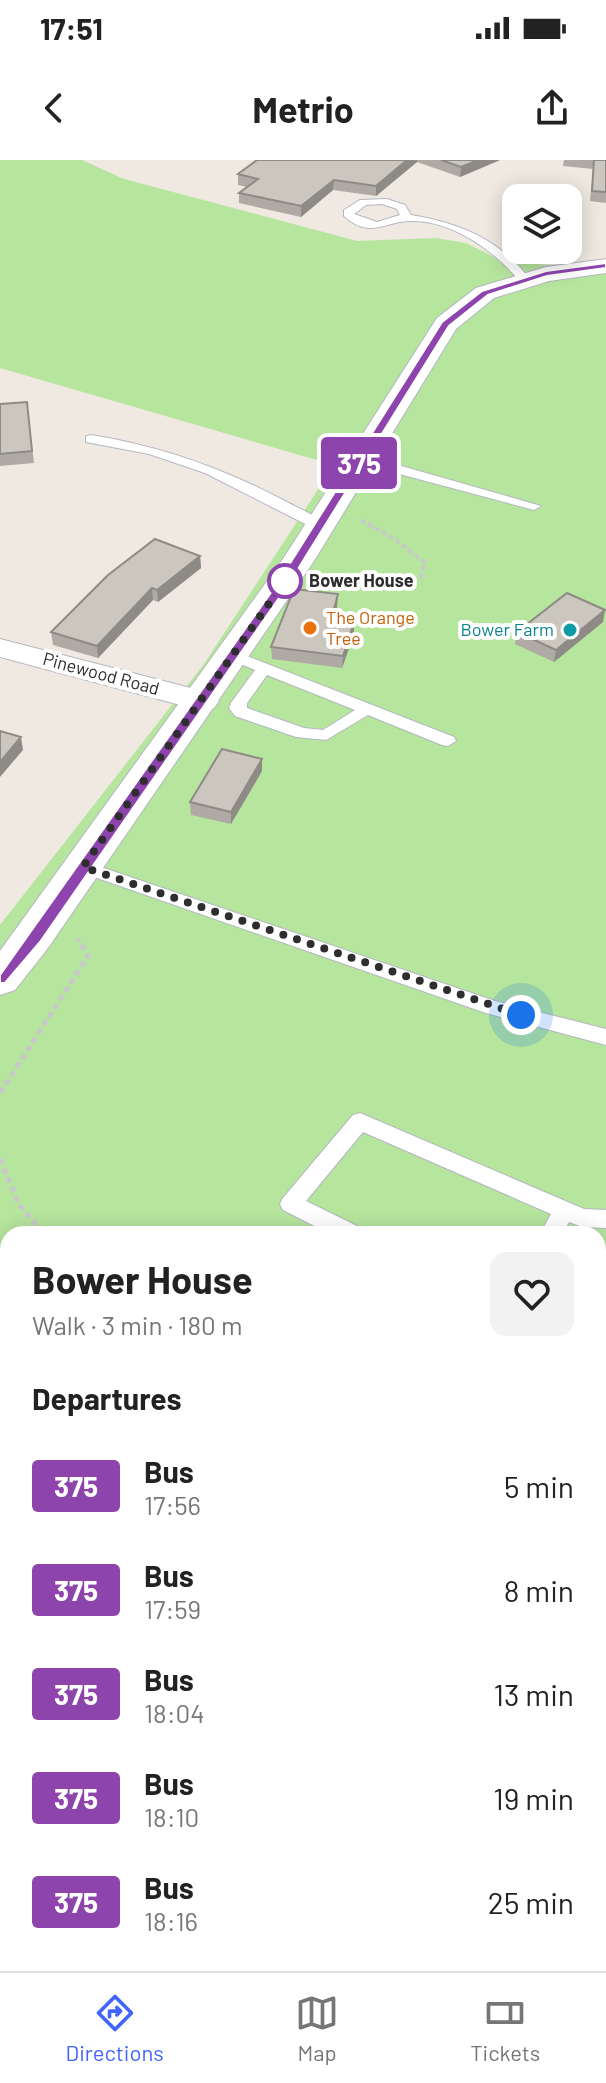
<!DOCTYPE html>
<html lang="en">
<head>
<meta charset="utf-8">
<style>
  body { margin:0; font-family:Barlow,sans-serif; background:#f2f2f2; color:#222; height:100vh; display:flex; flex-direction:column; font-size:30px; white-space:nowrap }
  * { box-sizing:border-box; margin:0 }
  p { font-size:26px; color:#767676 }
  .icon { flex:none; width:44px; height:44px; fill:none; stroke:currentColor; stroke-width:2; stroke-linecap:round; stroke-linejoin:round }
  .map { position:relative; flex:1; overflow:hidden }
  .drawer { position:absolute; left:0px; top:1066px; width:606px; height:746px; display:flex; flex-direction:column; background:#fff; border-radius:24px 24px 0 0; box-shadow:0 4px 20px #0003 }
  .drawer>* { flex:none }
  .badge { padding:0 16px; border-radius:6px; font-size:28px; line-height:52px }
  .buttons { position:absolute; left:502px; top:24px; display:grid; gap:16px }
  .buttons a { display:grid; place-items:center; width:80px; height:80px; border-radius:16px; background:#fff; box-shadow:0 4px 20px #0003; font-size:40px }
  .you { position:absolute; width:40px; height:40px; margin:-20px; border:6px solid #fff; border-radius:50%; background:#1a73e8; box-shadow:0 0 0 12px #1a73e833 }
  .map>.badge { position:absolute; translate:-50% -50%; box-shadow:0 0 0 4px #fff }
  h2 { padding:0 32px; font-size:30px; line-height:72px }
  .round { display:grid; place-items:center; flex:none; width:84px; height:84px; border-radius:16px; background:#f2f2f2 }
  .summary { display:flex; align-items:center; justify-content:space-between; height:136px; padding:0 32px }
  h1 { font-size:38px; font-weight:700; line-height:60px }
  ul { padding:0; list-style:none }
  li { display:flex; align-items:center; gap:24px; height:104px; padding:0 32px }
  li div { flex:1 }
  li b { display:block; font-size:30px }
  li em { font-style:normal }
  li .badge { min-width:88px; font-weight:700; text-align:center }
  .status { display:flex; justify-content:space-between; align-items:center; height:56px; padding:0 40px; background:#fff; direction:ltr }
  .status svg { height:22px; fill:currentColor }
  header { display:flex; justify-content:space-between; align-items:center; height:104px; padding:0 32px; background:#fff; font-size:36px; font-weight:700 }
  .menu { display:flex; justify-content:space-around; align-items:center; height:112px; border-top:2px solid #e0e0e0; background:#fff; font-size:22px; color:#767676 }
  .menu a { display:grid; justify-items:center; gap:4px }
  .menu .current { color:#4264fb }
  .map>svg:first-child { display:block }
  .green { fill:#b6e59e; fill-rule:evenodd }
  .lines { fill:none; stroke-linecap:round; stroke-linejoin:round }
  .service-casing { stroke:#b4b7c1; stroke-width:2 }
  .minor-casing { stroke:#b4b7c1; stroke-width:2 }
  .secondary-casing { stroke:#b4b7c1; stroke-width:2 }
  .path-far2 { stroke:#c9c9c9; stroke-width:4; stroke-dasharray:5 3; stroke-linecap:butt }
  .path-far1 { stroke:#c9c9c9; stroke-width:5; stroke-dasharray:6 4; stroke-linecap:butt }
  .path { stroke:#c9c9c9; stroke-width:7; stroke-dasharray:8 5; stroke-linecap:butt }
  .service { fill:#fff; fill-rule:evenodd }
  .minor { fill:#fff; fill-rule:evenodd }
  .secondary { fill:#fff; fill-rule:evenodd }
  .wall { fill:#afaba4 }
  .shaded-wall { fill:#8e8b86 }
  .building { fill:#cbc7bf; stroke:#8e8b86; stroke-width:2 }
  .line { fill:#8e44ad; stroke:#fff; stroke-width:2 }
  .walk { stroke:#2e2e2e; stroke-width:8; stroke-dasharray:0 14.4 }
  .stop-dot { fill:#fff; stroke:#8e44ad; stroke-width:4 }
  .food-dot { fill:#e8710a; stroke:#fff; stroke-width:3 }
  .culture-dot { fill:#0f9aa8; stroke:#fff; stroke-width:3 }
  .labels { text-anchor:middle; stroke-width:8; stroke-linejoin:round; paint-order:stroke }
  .far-stop-label { font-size:18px; font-weight:bold; fill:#2e2e2e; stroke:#fff; text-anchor:start }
  .far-food-label { font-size:18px; fill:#c56008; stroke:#fff; text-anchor:start }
  .far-culture-label { font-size:18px; fill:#0d838f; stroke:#fff; text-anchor:end }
  .far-street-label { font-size:18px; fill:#2e2e2e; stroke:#fff }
</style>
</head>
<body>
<div class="status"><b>17:51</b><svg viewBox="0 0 49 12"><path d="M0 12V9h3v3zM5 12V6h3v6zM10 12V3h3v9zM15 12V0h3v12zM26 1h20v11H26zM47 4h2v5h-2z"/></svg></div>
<header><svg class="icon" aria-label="back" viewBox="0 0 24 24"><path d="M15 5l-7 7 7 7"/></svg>Metrio<svg class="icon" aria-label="share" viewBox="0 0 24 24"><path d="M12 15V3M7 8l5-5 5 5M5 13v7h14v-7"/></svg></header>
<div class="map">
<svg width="606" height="1811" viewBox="0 0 606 1811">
  <rect width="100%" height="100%" fill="#efe9e1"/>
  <path class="green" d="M0 0H82L124 19 357 81 436 78 466 83 502 101 606 110V1811H0V765L204 504 334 305 0 208ZM8 1074H598V1804H8Z"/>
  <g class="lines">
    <defs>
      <path id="service" d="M387 39 405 45 411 55C460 63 501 80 531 121L521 123C497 92 451 59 409 61 384 62 369 79 344 56V50L360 40ZM382 44 397 49 400 55 377 62 354 54 366 45Z
        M91 275C160 286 223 308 285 341 298 348 316 355 327 366L325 369H315L205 313 149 294 86 282V276Z
        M359 300 398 305 541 346 534 350 392 312 354 307 352 304Z
        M234 491 454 577 456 581 448 586 442 585 368 555 326 580 296 577 235 556 229 548 231 543 255 510 229 499 226 496ZM267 515 355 550 323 570 304 568 247 548V543Z
        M83 701 495 841 606 869V885L486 853 77 711 74 707 77 703Z
        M360 953 584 1049 606 1050V1068L582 1067 569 1062 562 1074H540L551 1054 363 972 306 1041 359 1067 362 1074H330L283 1050 280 1044 283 1038 353 955Z"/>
      <path id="minor" d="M0 479 214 534 219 541 214 548 203 551 0 497Z"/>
      <path id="secondary" d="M606 99V113L549 121 494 138 456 169 314 401 48 788 15 830 0 835V791L283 399 437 158 476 128 546 107Z"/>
    </defs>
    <use href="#service" class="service-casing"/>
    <use href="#minor" class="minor-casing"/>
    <use href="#secondary" class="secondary-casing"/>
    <path class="path-far2" d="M361 360 396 380 425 403 420 420"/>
    <path class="path-far1" d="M0 933 88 796 78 778
      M0 999 18 1043 44 1074"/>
    <path class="path" d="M598 1304 606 1308
      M598 1452 606 1455"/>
    <use href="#service" class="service"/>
    <use href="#minor" class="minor"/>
    <use href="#secondary" class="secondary"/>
  </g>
  <path class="wall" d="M257 0H500L460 17 417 2 376 36 333 30 301 57 239 43V33L247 27 238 25V14Z
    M564 0H606V43L590 41 593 9 563 6Z
    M27 242 34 303 0 306V244Z
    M200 396 201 408 158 442 153 440 98 498 53 485 51 472Z
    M337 447 335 457 354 474 342 508 272 499 271 487Z
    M603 462 554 502 515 484 517 472Z
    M262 599V611L231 664 191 655 190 642Z
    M598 1110 606 1113V1198L598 1194Z"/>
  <path class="shaded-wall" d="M407 0H417V2L376 36V26Z
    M478 0H500L460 17 461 7Z
    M334 20 333 30 301 57V46Z
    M200 396 201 408 158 442 157 430Z
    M152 428 153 440 98 498 97 486Z
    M338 434 337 447 331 468 332 456Z
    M605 450 603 462 554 502 556 490Z
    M354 462V474L342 508 343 496Z
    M21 577 23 590 0 617V602Z
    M262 599V611L231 664V652Z"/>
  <path class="building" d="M257 0H407L376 26 334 20 301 46 239 33 258 19 238 14Z
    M441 0H478L461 7Z
    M594 0H606V32L592 31Z
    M27 242 32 291 0 294V244Z
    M155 379 200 396 157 430 152 428 97 486 51 472 108 415Z
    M294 429 338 434 332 456 354 462 343 496 271 487Z
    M567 433 605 450 556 490 517 472Z
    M0 571 21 577 0 602Z
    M222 589 262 599 231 652 190 642Z
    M598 1110 606 1113V1182L598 1178Z"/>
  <path class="line" d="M606 103V108L547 116 488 135 449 166 288 425 40 782 5 823H0V815L29 774 277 424 442 162 482 131 546 111Z"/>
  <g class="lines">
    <path class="walk" d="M285 421 83 707 521 855"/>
  </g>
  <circle class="stop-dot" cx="285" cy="421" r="16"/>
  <circle class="food-dot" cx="310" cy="468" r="8"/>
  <circle class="culture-dot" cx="570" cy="470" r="8"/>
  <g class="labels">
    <g class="far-stop-label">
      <text x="309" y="427">Bower House</text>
    </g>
    <g class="far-food-label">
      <text x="326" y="464">The Orange<tspan x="326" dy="21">Tree</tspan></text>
    </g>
    <g class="far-culture-label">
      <text x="554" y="476">Bower Farm</text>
    </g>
    <g class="far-street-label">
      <text transform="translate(101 514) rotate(15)" y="6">Pinewood Road</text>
    </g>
  </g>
</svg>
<div class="buttons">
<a><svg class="icon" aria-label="layers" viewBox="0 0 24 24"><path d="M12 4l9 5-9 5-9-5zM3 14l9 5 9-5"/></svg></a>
</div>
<div class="you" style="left:521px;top:855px"></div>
<b class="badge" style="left:359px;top:303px;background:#8e44ad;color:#fff">375</b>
<section class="drawer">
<div class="summary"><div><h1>Bower House</h1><p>Walk · 3 min · 180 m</p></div><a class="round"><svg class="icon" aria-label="heart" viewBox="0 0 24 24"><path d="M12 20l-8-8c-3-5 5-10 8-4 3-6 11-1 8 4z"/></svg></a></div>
<h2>Departures</h2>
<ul>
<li><span class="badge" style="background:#8e44ad;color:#fff">375</span><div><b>Bus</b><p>17:56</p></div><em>5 min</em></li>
<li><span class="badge" style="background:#8e44ad;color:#fff">375</span><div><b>Bus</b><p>17:59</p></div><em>8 min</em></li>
<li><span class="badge" style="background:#8e44ad;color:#fff">375</span><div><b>Bus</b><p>18:04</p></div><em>13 min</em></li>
<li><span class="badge" style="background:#8e44ad;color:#fff">375</span><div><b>Bus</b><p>18:10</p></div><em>19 min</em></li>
<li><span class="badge" style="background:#8e44ad;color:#fff">375</span><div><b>Bus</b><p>18:16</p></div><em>25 min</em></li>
</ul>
</section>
</div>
<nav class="menu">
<a class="current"><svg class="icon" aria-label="directions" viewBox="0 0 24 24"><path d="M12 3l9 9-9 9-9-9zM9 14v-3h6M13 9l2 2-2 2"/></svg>Directions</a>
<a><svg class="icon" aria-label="map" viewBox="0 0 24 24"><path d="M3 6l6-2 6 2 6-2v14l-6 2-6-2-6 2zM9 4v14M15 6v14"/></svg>Map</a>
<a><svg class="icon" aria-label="tickets" viewBox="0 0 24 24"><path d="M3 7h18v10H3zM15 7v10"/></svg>Tickets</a>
</nav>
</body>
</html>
